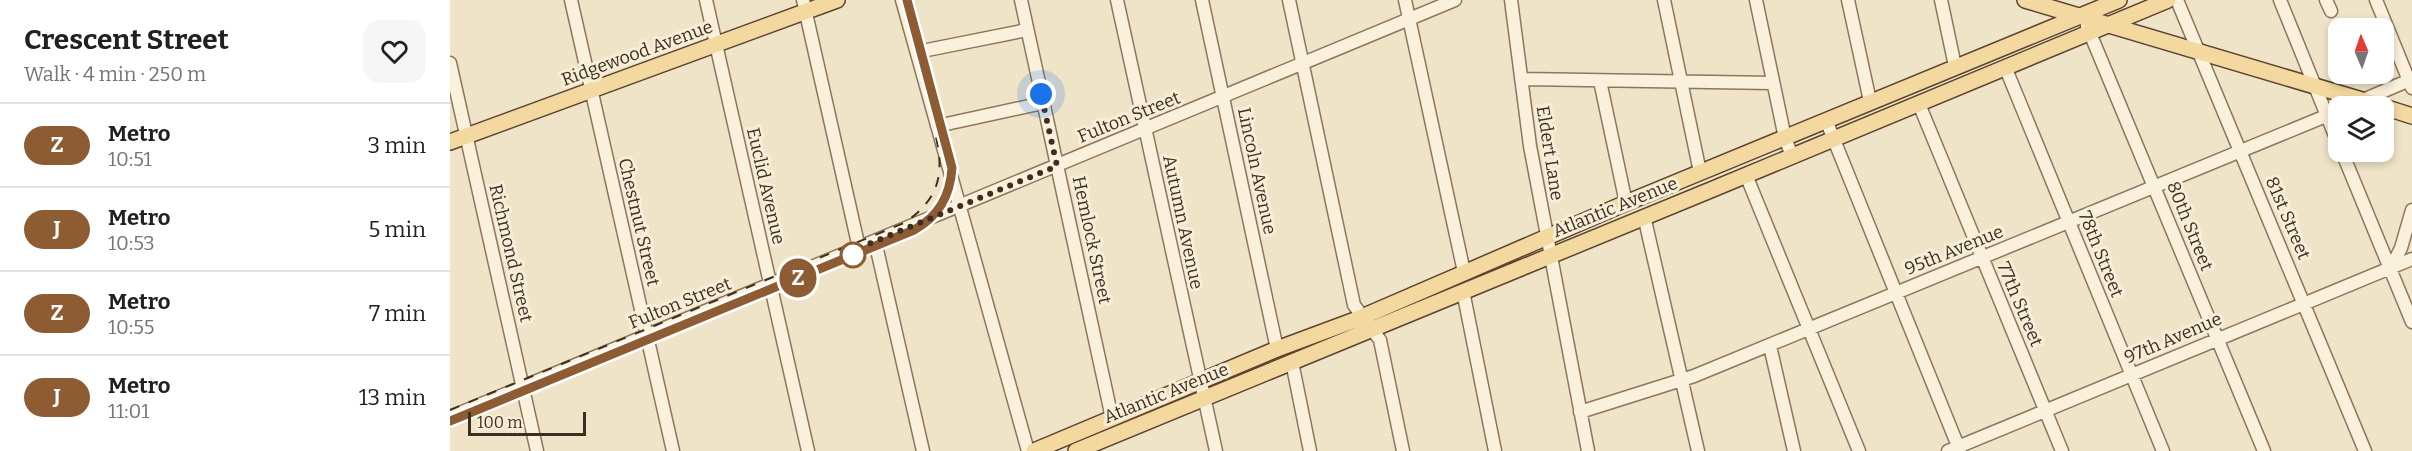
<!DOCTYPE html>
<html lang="en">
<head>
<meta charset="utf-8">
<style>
  body { margin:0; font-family:Bitter,serif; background:#f6f6f6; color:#202124; height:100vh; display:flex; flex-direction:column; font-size:22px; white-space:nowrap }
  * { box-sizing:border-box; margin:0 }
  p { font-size:20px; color:#757577 }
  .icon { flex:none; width:33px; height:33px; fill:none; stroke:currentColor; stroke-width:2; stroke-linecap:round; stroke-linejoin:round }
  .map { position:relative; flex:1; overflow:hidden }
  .panel { display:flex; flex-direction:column; background:#fff; width:450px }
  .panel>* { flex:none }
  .badge { padding:0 12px; border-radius:20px; font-size:21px; line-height:39px }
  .needle { width:39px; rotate:358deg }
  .tools { position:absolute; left:1878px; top:18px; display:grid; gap:12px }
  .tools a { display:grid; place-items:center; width:66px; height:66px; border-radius:12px; background:#fff; box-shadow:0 3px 9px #0003; font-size:30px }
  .scale { position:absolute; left:18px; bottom:15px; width:118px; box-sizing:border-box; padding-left:6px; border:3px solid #3d2e20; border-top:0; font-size:16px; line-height:21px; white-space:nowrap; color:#3d2e20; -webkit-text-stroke:4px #f7eed8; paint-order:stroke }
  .you { position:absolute; width:30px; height:30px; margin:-15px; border:4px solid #fff; border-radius:50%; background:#1a73e8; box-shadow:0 0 0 9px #1a73e833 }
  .map>.badge { position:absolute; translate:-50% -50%; box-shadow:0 0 0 3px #fff }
  .round { display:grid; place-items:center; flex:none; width:63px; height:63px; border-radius:18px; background:#f6f6f6 }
  .summary { display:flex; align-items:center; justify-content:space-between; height:102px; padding:0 24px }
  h1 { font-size:28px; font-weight:700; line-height:45px }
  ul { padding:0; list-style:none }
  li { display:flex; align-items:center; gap:18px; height:84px; padding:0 24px; border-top:2px solid #e0e0e0 }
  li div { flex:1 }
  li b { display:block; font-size:22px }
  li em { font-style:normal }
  li .badge { min-width:66px; font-weight:700; text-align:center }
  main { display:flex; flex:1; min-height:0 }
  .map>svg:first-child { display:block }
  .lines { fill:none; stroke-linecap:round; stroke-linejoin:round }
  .minor-casing { stroke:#8d765c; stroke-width:15 }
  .major-casing { stroke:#5b4430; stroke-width:18 }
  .minor { stroke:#faf1dc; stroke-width:12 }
  .major { stroke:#f3d9a0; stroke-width:15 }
  .rail { stroke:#3d2e20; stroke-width:2; stroke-dasharray:10 10; stroke-linecap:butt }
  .line-casing { stroke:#fff; stroke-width:14 }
  .line { stroke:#8e5c33; stroke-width:9 }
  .walk { stroke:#3d2e20; stroke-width:6; stroke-dasharray:0 10.8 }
  .stop-dot { fill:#fff; stroke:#8e5c33; stroke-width:3 }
  .labels { text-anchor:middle; stroke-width:6; stroke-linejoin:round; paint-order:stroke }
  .street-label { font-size:18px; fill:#3d2e20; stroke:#f7eed8 }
</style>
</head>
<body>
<main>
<section class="panel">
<div class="summary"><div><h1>Crescent Street</h1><p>Walk · 4 min · 250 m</p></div><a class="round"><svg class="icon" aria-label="heart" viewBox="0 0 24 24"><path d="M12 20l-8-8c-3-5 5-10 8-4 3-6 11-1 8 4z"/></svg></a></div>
<ul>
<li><span class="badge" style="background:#8e5c33;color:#fff">Z</span><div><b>Metro</b><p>10:51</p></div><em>3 min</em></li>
<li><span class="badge" style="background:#8e5c33;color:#fff">J</span><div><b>Metro</b><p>10:53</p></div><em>5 min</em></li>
<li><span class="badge" style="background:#8e5c33;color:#fff">Z</span><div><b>Metro</b><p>10:55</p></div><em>7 min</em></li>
<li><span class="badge" style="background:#8e5c33;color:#fff">J</span><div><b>Metro</b><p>11:01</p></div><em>13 min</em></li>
</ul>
</section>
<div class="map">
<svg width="1962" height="451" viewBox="0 0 1962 451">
  <rect width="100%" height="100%" fill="#f0e4c8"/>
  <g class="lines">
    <defs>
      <path id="minor" d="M121 0 223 451
        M256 0 358 451
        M353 0 409 248
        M452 0 578 451
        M571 0 662 418
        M667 0 766 451
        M752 0 827 349
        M839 0 904 305 930 340 953 451
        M955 0 1014 272
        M1061 0 1080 146 1138 451
        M1214 0 1250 172
        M1306 0 1335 138 1342 156
        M1398 0 1420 101
        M1491 0 1505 66
        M1727 0 1915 451
        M1830 0 1888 143
        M1876 0 1881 11
        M1926 0 1962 88
        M1637 26 1814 451
        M467 52 577 30
        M0 63 87 451
        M1556 69 1713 451
        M1071 79 1323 83
        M1150 81 1176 203
        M1469 104 1612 451
        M1899 106 1962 79
        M1376 120 1510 451
        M487 126 593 103
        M1892 152 1962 322
        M1296 175 1409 451
        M1194 216 1248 451
        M425 241 473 451
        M1941 268 1951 248 1962 210
        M1013 291 1045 451
        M1320 346 1344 451
        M842 362 860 451
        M1130 412 1244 376 1888 111
        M0 417 1005 0
        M1498 451 1962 259"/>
      <path id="major" d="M1575 0C1694 35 1813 70 1932 106
        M1934 107 1962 116
        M0 142 387 0
        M584 451 827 349 905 320 1176 203 1669 0
        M626 451C990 300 1355 153 1718 0"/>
    </defs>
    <use href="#minor" class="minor-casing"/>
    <use href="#major" class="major-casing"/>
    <use href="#minor" class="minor"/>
    <use href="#major" class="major"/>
    <path class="rail" d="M0 410 454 223C490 199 495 173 485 133
      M0 421 463 230C489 216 500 196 502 168L457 0"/>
  </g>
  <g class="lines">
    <defs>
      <path id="line" d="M0 421 464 230C489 216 500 196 502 168L457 0"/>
    </defs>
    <use href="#line" class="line-casing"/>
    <use href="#line" class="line"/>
    <path class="walk" d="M403 255 409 248 607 166 591 94"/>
  </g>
  <circle class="stop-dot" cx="403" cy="255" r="12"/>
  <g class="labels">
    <g class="street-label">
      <text transform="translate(187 53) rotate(-20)" y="6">Ridgewood Avenue</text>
      <text transform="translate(679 117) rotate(-22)" y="6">Fulton Street</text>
      <text transform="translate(1100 153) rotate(81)" y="6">Eldert Lane</text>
      <text transform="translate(807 171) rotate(78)" y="6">Lincoln Avenue</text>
      <text transform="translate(316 186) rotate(77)" y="6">Euclid Avenue</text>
      <text transform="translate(1165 207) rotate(-22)" y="6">Atlantic Avenue</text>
      <text transform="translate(1838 218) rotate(67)" y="6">81st Street</text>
      <text transform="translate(189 222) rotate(77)" y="6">Chestnut Street</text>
      <text transform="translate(733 222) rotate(78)" y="6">Autumn Avenue</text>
      <text transform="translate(1740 226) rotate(68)" y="6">80th Street</text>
      <text transform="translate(642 240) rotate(78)" y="6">Hemlock Street</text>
      <text transform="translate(1504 250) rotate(-22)" y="6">95th Avenue</text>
      <text transform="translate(61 253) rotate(77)" y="6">Richmond Street</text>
      <text transform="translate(1651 254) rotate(68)" y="6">78th Street</text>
      <text transform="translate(230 303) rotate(-22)" y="6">Fulton Street</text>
      <text transform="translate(1570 304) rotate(67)" y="6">77th Street</text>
      <text transform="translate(1723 338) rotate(-23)" y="6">97th Avenue</text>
      <text transform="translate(716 393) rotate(-22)" y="6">Atlantic Avenue</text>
    </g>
  </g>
</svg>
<div class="tools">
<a><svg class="needle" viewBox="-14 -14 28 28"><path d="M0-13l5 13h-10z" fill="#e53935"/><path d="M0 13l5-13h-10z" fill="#757577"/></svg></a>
<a><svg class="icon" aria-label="layers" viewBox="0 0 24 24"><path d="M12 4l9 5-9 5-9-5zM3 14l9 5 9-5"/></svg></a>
</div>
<div class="scale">100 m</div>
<div class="you" style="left:591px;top:94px"></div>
<b class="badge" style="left:348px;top:278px;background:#8e5c33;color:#fff">Z</b>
</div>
</main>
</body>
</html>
